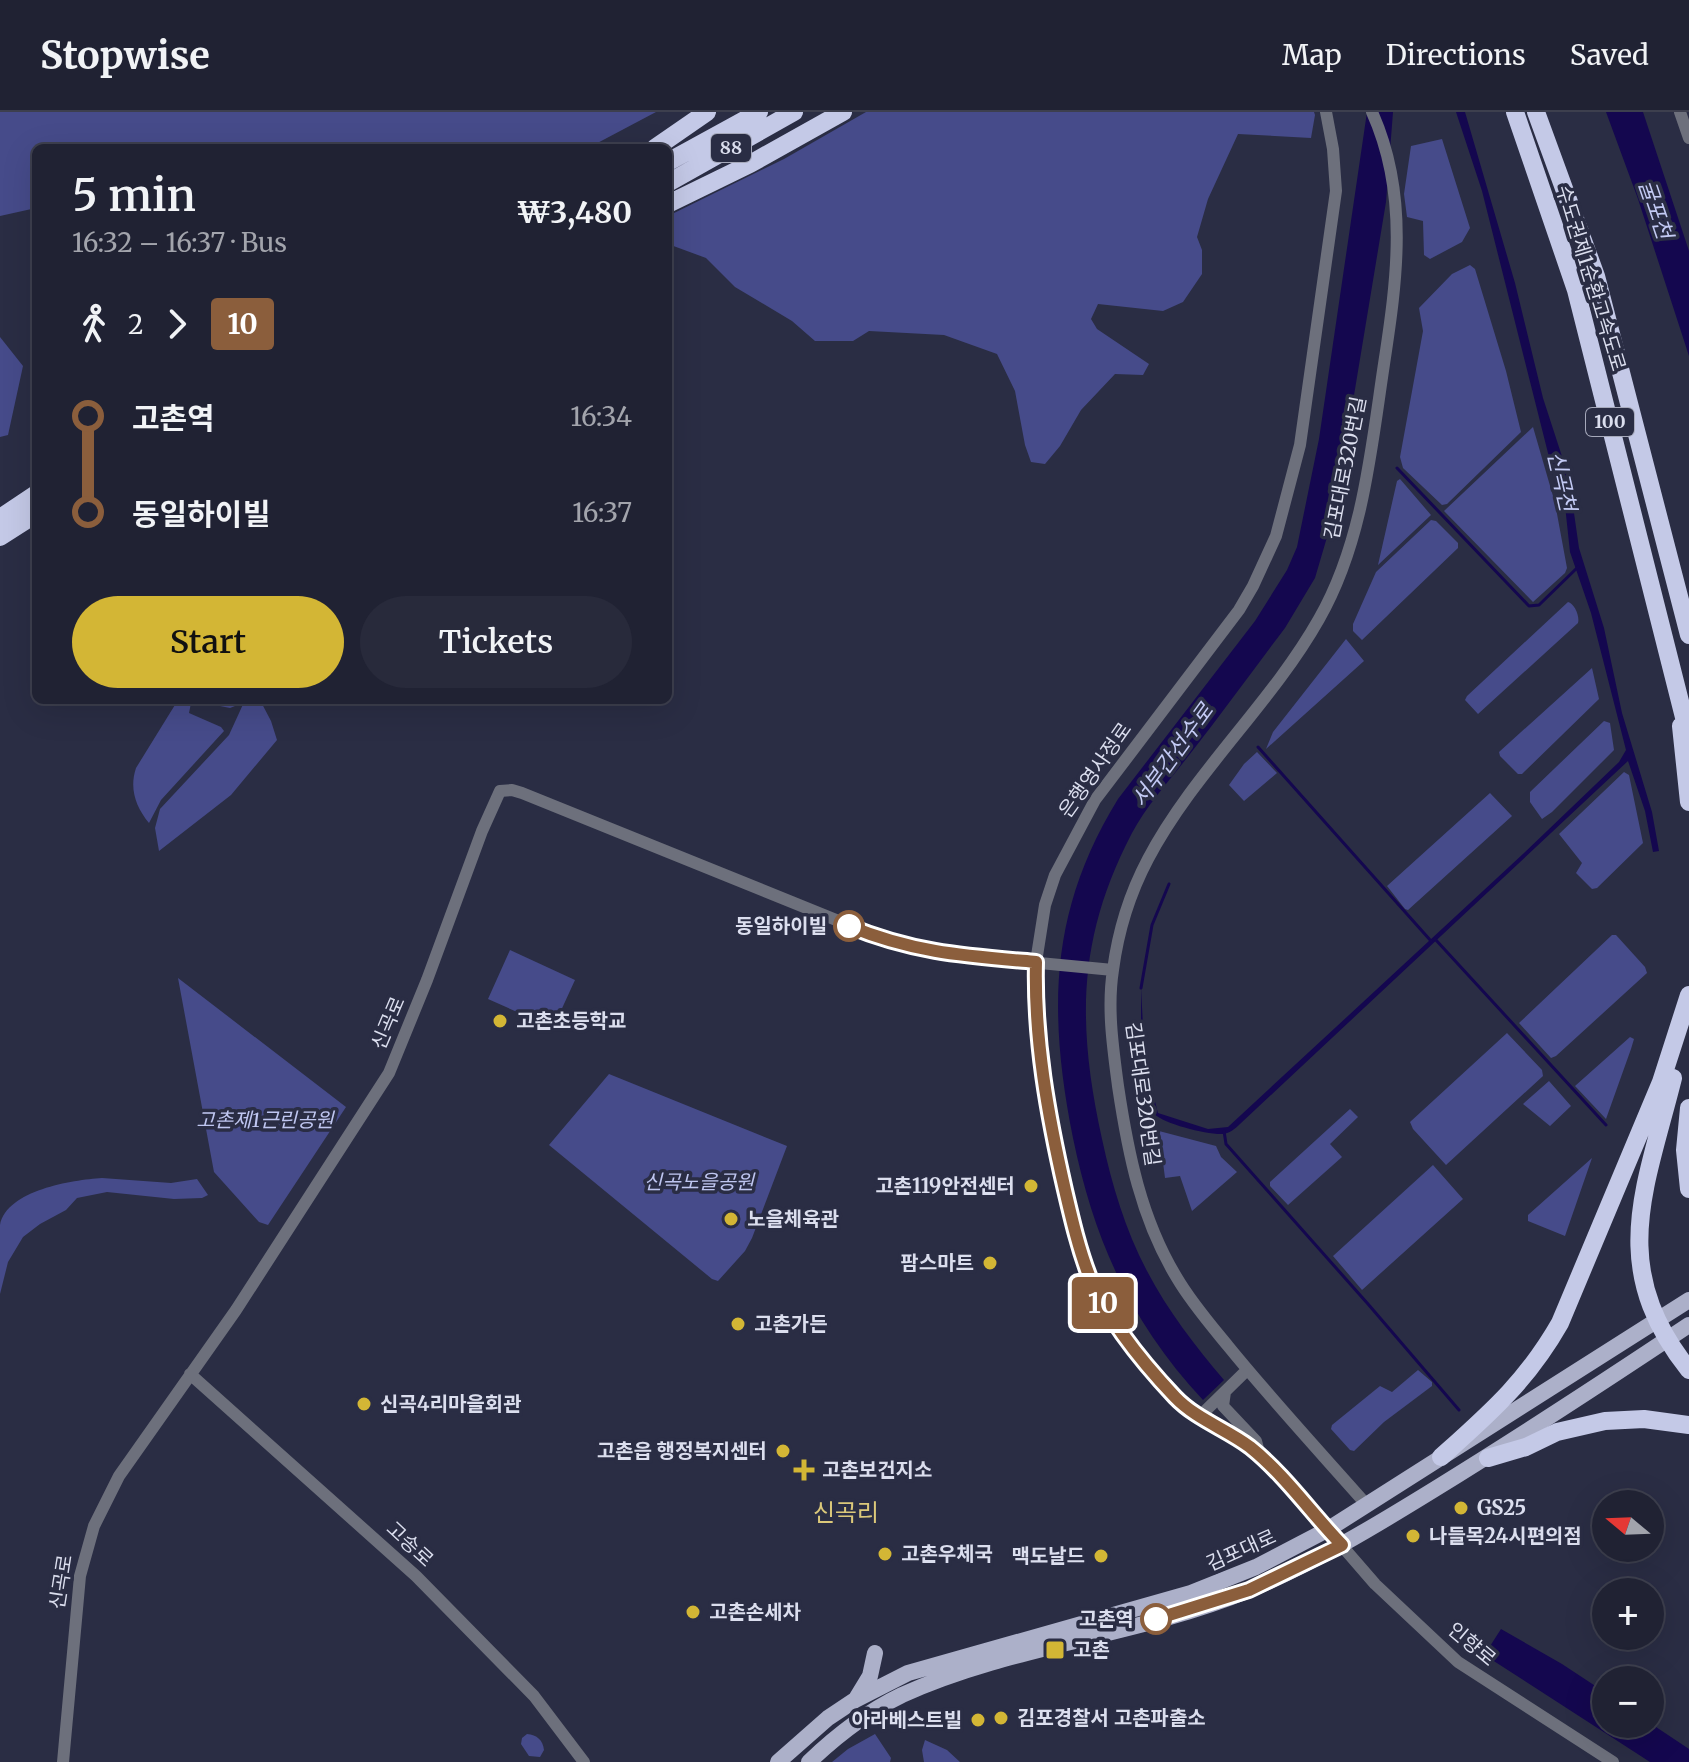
<!DOCTYPE html>
<html lang="en">
<head>
<meta charset="utf-8">
<style>
  body { margin:0; font-family:Merriweather,"Noto Sans KR",serif; background:#282a3b; color:#f1f3f6; height:100vh; display:flex; flex-direction:column; font-size:30px; white-space:nowrap }
  * { box-sizing:border-box; margin:0 }
  p { font-size:26px; color:#a2a4ac }
  .icon { flex:none; width:44px; height:44px; fill:none; stroke:currentColor; stroke-width:2; stroke-linecap:round; stroke-linejoin:round }
  .map { position:relative; flex:1; overflow:hidden }
  .side { position:absolute; left:32px; top:32px; width:640px; height:560px; display:flex; flex-direction:column; background:#202233; border-radius:12px; box-shadow:0 8px 32px #0002,0 0 0 2px #3d3f4e }
  .side>* { flex:none }
  .badge { padding:0 16px; border-radius:6px; font-size:28px; line-height:52px }
  .needle { width:52px; rotate:289deg }
  .fabs { position:absolute; left:1592px; top:1378px; display:grid; gap:16px }
  .fabs a { display:grid; place-items:center; width:72px; height:72px; border-radius:50%; background:#202233; box-shadow:0 8px 32px #0002,0 0 0 2px #3d3f4e; font-size:40px }
  .map>.badge { position:absolute; translate:-50% -50%; box-shadow:0 0 0 4px #fff }
  .legs { display:flex; align-items:center; gap:12px; height:88px; padding:0 40px; font-size:26px }
  .legs p { margin-inline-start:auto }
  .head { display:flex; align-items:center; justify-content:space-between; height:136px; padding:0 40px }
  h1 { font-size:44px; font-weight:600; line-height:60px }
  .cta { display:flex; gap:16px; margin-top:auto; padding:16px 40px }
  .cta a { flex:1; height:92px; border-radius:48px; background:#d3b635; color:#111; font-size:32px; font-weight:600; line-height:92px; text-align:center }
  .cta a+a { background:#282a3b; color:#f1f3f6 }
  ul { padding:0 40px; list-style:none }
  li { display:flex; align-items:center; gap:28px; height:96px; font-size:30px }
  li i { display:grid; place-items:center; width:12px; height:100%; margin:0 10px; background:currentColor }
  li i::after { content:''; width:20px; height:20px; margin:-10px; border:6px solid; border-radius:50%; background:#202233 }
  li p { margin-inline-start:auto }
  li:first-child i { background:linear-gradient(#0000 50%,currentColor 0) }
  li:last-child i { background:linear-gradient(currentColor 50%,#0000 0) }
  header { display:flex; align-items:center; gap:48px; box-sizing:border-box; height:112px; padding:0 40px; background:#202233; border-bottom:2px solid #3d3f4e }
  header strong { font-size:38px }
  nav { display:flex; gap:44px; margin-inline-start:auto; font-size:28px }
  .map>svg:first-child { display:block }
  .green { fill:#464b8a }
  .water { fill:#14074f }
  .lines { fill:none; stroke-linecap:round; stroke-linejoin:round }
  .stream { stroke:#14074f; stroke-width:3 }
  .minor { stroke:#6d707c; stroke-width:12 }
  .major { stroke:#acb0c9; stroke-width:16 }
  .highway { stroke:#c4c9e7; stroke-width:18 }
  .line-1-casing { stroke:#fff; stroke-width:18 }
  .line-1 { stroke:#8b5e3c; stroke-width:12 }
  .stop-1-dot { fill:#fff; stroke:#8b5e3c; stroke-width:4 }
  .poi-dot { fill:#d3b635; stroke:#2a2d44; stroke-width:3 }
  .labels { text-anchor:middle; stroke-width:7; stroke-linejoin:round; paint-order:stroke }
  .shield { fill:#2a2d44; stroke:#a6a9bb; stroke-width:2 }
  .shield-label { font-size:18px; font-weight:bold; fill:#dbdeee }
  .street-label { font-size:20px; fill:#dbdeee; stroke:#2a2d44 }
  .stop-label { font-size:20px; font-weight:bold; fill:#dbdeee; stroke:#2a2d44; text-anchor:end }
  .poi-label { font-size:20px; font-weight:bold; fill:#dbdeee; stroke:#2a2d44; text-anchor:start }
  .park-label { font-size:20px; font-style:italic; fill:#bfc6f0; stroke:#2a2d44 }
  .water-label { font-size:22px; font-style:italic; fill:#c4cbf5; stroke:#2a2d44 }
  .quarter-label { font-size:24px; fill:#dbc87a; stroke:#2a2d44 }
</style>
</head>
<body>
<header>
<strong>Stopwise</strong>
<nav><a>Map</a><a>Directions</a><a>Saved</a></nav>
</header>
<div class="map">
<svg width="1689" height="1650" viewBox="0 0 1689 1650">
  <rect width="100%" height="100%" fill="#2a2d44"/>
  <path class="green" d="M0 0H656L588 36H36V96L0 104Z
    M866 0H1314L1315 3 1311 26 1238 22 1208 87 1197 125 1202 138V162L1183 190 1163 199 1098 192 1091 207 1097 217 1149 252 1143 263 1115 262 1081 298 1060 334 1045 352 1031 350 1025 333 1015 279 997 242 944 223 869 219 853 229H815L792 209 735 175 706 146 668 132V104L784 47Z
    M1442 27 1470 116 1462 130 1430 147 1424 143 1423 109 1407 105 1404 82 1411 34Z
    M1470 153 1475 157 1506 259 1521 320 1447 392 1442 393 1403 356 1400 345 1423 219 1419 196 1452 162Z
    M0 225 23 254 8 323 0 325Z
    M1533 315 1555 391 1567 456 1565 461 1533 490 1444 399Z
    M1400 367 1431 403 1378 453 1397 369Z
    M1431 408 1436 409 1458 431V436L1362 528 1353 519V512L1376 460Z
    M1568 490C1574 491 1580 504 1578 511L1478 602 1465 588 1467 584Z
    M1346 527 1364 549 1266 637 1273 620Z
    M1592 556 1599 587 1522 662H1518L1500 644 1499 640Z
    M178 588H237L235 594 230 596 195 589 191 591 189 601 221 615 224 619 161 688 149 711C136 695 129 677 136 656Z
    M245 588H260L271 609 277 628 231 683 159 739 155 716 160 697 229 623Z
    M1604 609 1610 611 1614 638 1552 700 1542 707 1530 690V680Z
    M1257 640 1277 661 1244 689 1229 673 1244 652Z
    M1624 660 1629 663 1643 731 1597 776 1592 777 1576 761 1582 751 1559 722Z
    M1490 681 1512 704 1408 798 1405 797 1387 774Z
    M1612 823H1616L1645 855 1647 861 1556 944 1551 946 1519 911Z
    M510 838 575 868 553 916 488 887Z
    M178 866 346 995 268 1113 259 1110 214 1060Z
    M1507 921 1542 958 1543 964 1446 1053 1413 1017 1410 1010Z
    M1630 925 1634 927 1631 937 1606 1007 1575 974Z
    M609 962 787 1034 752 1126 745 1139 718 1169 712 1167 549 1033Z
    M1549 969 1571 994 1550 1014 1523 992Z
    M1350 997 1358 1005 1330 1032 1342 1045 1288 1093 1270 1074V1070Z
    M1159 1019 1216 1034 1221 1045 1237 1060 1192 1099 1180 1064 1165 1066Z
    M1592 1046 1565 1124 1528 1109V1103Z
    M1433 1053 1463 1087 1362 1178 1333 1144Z
    M102 1066 171 1071 197 1067 208 1083 202 1086 174 1087 107 1080 77 1086 66 1098 40 1112 23 1125 8 1150 0 1182C0 1162 0 1132 0 1113 7 1078 72 1068 102 1066Z
    M1418 1258 1432 1270V1274L1384 1310 1354 1339 1350 1338 1331 1317 1332 1313 1380 1274 1392 1280Z
    M527 1622C537 1623 543 1628 544 1638L540 1645 529 1644 521 1632 522 1626Z
    M875 1622 891 1646 890 1650H832L848 1637Z
    M925 1628 947 1638 960 1650H924L922 1638Z"/>
  <path class="water" d="M1367 0H1393L1386 90 1335 398 1315 466 1285 516C1253 558 1222 601 1190 642 1170 668 1147 693 1132 721 1077 826 1077 913 1102 1027 1112 1073 1125 1117 1147 1159 1168 1199 1195 1234 1224 1268L1203 1288C1131 1211 1094 1128 1073 1026 1048 900 1049 799 1118 687L1255 509 1287 458 1297 435 1319 327Z
    M1456 0H1465L1515 171 1543 286 1569 366 1579 436 1604 516 1622 601 1652 700 1659 739 1653 740 1645 699 1628 649 1240 1012C1235 1017 1230 1021 1223 1022 1207 1023 1165 1012 1154 1002L1141 934V876L1145 952 1158 1001 1208 1017 1228 1015 1524 741 1619 650 1626 638 1591 501 1570 440 1564 384 1550 349 1482 79Z
    M1606 0H1643L1689 139V244L1638 87Z
    M1501 1517 1562 1552 1606 1581V1612L1650 1611 1689 1637V1650H1650L1486 1544 1485 1542Z"/>
  <g class="lines">
    <path class="stream" d="M1397 356 1529 494 1539 493 1578 455
      M1258 635 1431 829
      M1435 827 1606 1013
      M1141 876 1152 813 1169 772
      M1224 1019 1226 1032 1368 1192 1459 1298"/>
    <path class="minor" d="M1326 0 1333 37 1336 79 1300 333 1276 424 1253 474 1239 498 1095 688 1055 763 1045 793 1036 850V897L1051 1008 1068 1088 1090 1166 1117 1215 1164 1273 1190 1298 1233 1324 1260 1344 1297 1382 1375 1472 1458 1550 1613 1650
      M1680 0 1689 26
      M190 1262 416 1464 534 1584 584 1650
      M1225 1280 1223 1294 1256 1329 1260 1344
      M1200 1304 1247 1258
      M1366 1392C1320 1340 1272 1288 1228 1234 1210 1212 1191 1190 1177 1166 1141 1107 1128 1041 1118 974 1113 936 1107 896 1113 858 1118 820 1130 781 1148 747 1194 660 1271 592 1319 507 1363 430 1371 338 1384 252 1397 167 1409 82 1372 0
      M63 1650 80 1464 94 1414 119 1364 236 1198 389 961 427 868 482 719 500 679 512 678 522 681 893 831 977 845 1113 858"/>
    <path class="major" d="M856 1587 870 1564 875 1541
      M778 1650 828 1606 855 1588 908 1561 1191 1481 1256 1455 1327 1418 1689 1188
      M809 1650C835 1625 869 1599 902 1583 1012 1533 1137 1524 1249 1478 1314 1451 1375 1414 1435 1377 1521 1324 1605 1269 1689 1213"/>
    <path class="highway" d="M1515 0 1576 178 1689 625
      M1536 0 1596 164 1689 523
      M655 36 707 0
      M668 50 759 0
      M668 71 794 0
      M668 92 750 52 843 0
      M0 406 36 382
      M0 425 36 402
      M1681 614 1689 690
      M1673 966C1645 1078 1607 1155 1689 1258
      M1689 996 1685 1038 1689 1077
      M1441 1345C1490 1301 1527 1269 1560 1211L1661 970 1689 883
      M1488 1346 1526 1335 1557 1320 1605 1309 1644 1307 1689 1313"/>
  </g>
  <g class="lines">
    <defs>
      <path id="line-1" d="M849 814C914 841 967 844 1036 850 1034 927 1048 1004 1065 1078 1072 1108 1079 1138 1090 1166 1109 1210 1142 1250 1175 1285 1196 1307 1226 1317 1250 1335 1285 1363 1311 1401 1342 1433L1249 1478 1156 1507"/>
    </defs>
    <use href="#line-1" class="line-1-casing"/>
    <use href="#line-1" class="line-1"/>
  </g>
  <g class="stop-1-dot">
    <circle cx="849" cy="814" r="14"/>
    <circle cx="1156" cy="1507" r="14"/>
  </g>
  <g class="poi-dot">
    <circle cx="500" cy="909" r="8"/>
    <circle cx="1031" cy="1074" r="8"/>
    <circle cx="731" cy="1107" r="8"/>
    <circle cx="990" cy="1151" r="8"/>
    <circle cx="738" cy="1212" r="8"/>
    <circle cx="364" cy="1292" r="8"/>
    <circle cx="783" cy="1339" r="8"/>
    <path d="M800 1346h8v8h8v8h-8v8h-8v-8h-8v-8h8z"/>
    <circle cx="1461" cy="1396" r="8"/>
    <circle cx="1413" cy="1424" r="8"/>
    <circle cx="885" cy="1442" r="8"/>
    <circle cx="1101" cy="1444" r="8"/>
    <circle cx="693" cy="1500" r="8"/>
    <rect x="1045" y="1528" width="20" height="20" rx="4"/>
    <circle cx="1001" cy="1606" r="8"/>
    <circle cx="978" cy="1608" r="8"/>
  </g>
  <g class="labels">
    <g class="shield">
      <rect x="711" y="22" width="40" height="28" rx="6"/>
      <rect x="1586" y="296" width="48" height="28" rx="6"/>
    </g>
    <g class="shield-label">
      <text x="731" y="42">88</text>
      <text x="1610" y="316">100</text>
    </g>
    <g class="street-label">
      <text transform="translate(1591 166) rotate(73)" y="7">수도권제1순환고속도로</text>
      <text transform="translate(1345 356) rotate(-79)" y="7">김포대로320번길</text>
      <text transform="translate(1095 658) rotate(-55)" y="7">은행영사정로</text>
      <text transform="translate(388 911) rotate(-67)" y="7">신곡로</text>
      <text transform="translate(1143 982) rotate(82)" y="7">김포대로320번길</text>
      <text transform="translate(410 1432) rotate(43)" y="7">고송로</text>
      <text transform="translate(1241 1438) rotate(-24)" y="7">김포대로</text>
      <text transform="translate(61 1470) rotate(-81)" y="7">신곡로</text>
      <text transform="translate(1472 1532) rotate(40)" y="7">인향로</text>
    </g>
    <g class="stop-label">
      <text x="827" y="821">동일하이빌</text>
      <text x="1134" y="1514">고촌역</text>
    </g>
    <g class="poi-label">
      <text x="516" y="916">고촌초등학교</text>
      <text x="1015" y="1081" text-anchor="end">고촌119안전센터</text>
      <text x="747" y="1114">노을체육관</text>
      <text x="974" y="1158" text-anchor="end">팜스마트</text>
      <text x="754" y="1219">고촌가든</text>
      <text x="380" y="1299">신곡4리마을회관</text>
      <text x="767" y="1346" text-anchor="end">고촌읍 행정복지센터</text>
      <text x="822" y="1365">고촌보건지소</text>
      <text x="1477" y="1403">GS25</text>
      <text x="1429" y="1431">나들목24시편의점</text>
      <text x="901" y="1449">고촌우체국</text>
      <text x="1085" y="1451" text-anchor="end">맥도날드</text>
      <text x="709" y="1507">고촌손세차</text>
      <text x="1073" y="1545">고촌</text>
      <text x="1017" y="1613">김포경찰서 고촌파출소</text>
      <text x="962" y="1615" text-anchor="end">아라베스트빌</text>
    </g>
    <g class="park-label">
      <text x="265" y="1015">고촌제1근린공원</text>
      <text x="699" y="1077">신곡노을공원</text>
    </g>
    <g class="water-label">
      <text transform="translate(1656 97) rotate(71)" y="8">굴포천</text>
      <text transform="translate(1562 369) rotate(77)" y="8">신곡천</text>
      <text transform="translate(1172 643) rotate(-54)" y="8">서부간선수로</text>
    </g>
    <g class="quarter-label">
      <text x="846" y="1409">신곡리</text>
    </g>
  </g>
</svg>
<div class="fabs">
<a><svg class="needle" viewBox="-14 -14 28 28"><path d="M0-13l5 13h-10z" fill="#e53935"/><path d="M0 13l5-13h-10z" fill="#a2a4ac"/></svg></a>
<a>+</a>
<a>−</a>
</div>
<b class="badge" style="left:1103px;top:1191px;background:#8b5e3c;color:#fff">10</b>
<section class="side">
<div class="head"><div><h1>5 min</h1><p>16:32 – 16:37 · Bus</p></div><b>₩3,480</b></div>
<div class="legs"><svg class="icon" aria-label="walk" viewBox="0 0 24 24"><circle cx="13" cy="4" r="2"/><path d="M13 8l-2 6 4 7M11 14l-3 7M7 12l3-4h3l4 4"/></svg>2<svg class="icon" aria-label="forward" viewBox="0 0 24 24"><path d="M9 5l7 7-7 7"/></svg><b class="badge" style="background:#8b5e3c;color:#fff">10</b></div>
<ul>
<li><i style="color:#8b5e3c"></i><b>고촌역</b><p>16:34</p></li>
<li><i style="color:#8b5e3c"></i><b>동일하이빌</b><p>16:37</p></li>
</ul>
<div class="cta"><a>Start</a><a>Tickets</a></div>
</section>
</div>
</body>
</html>
